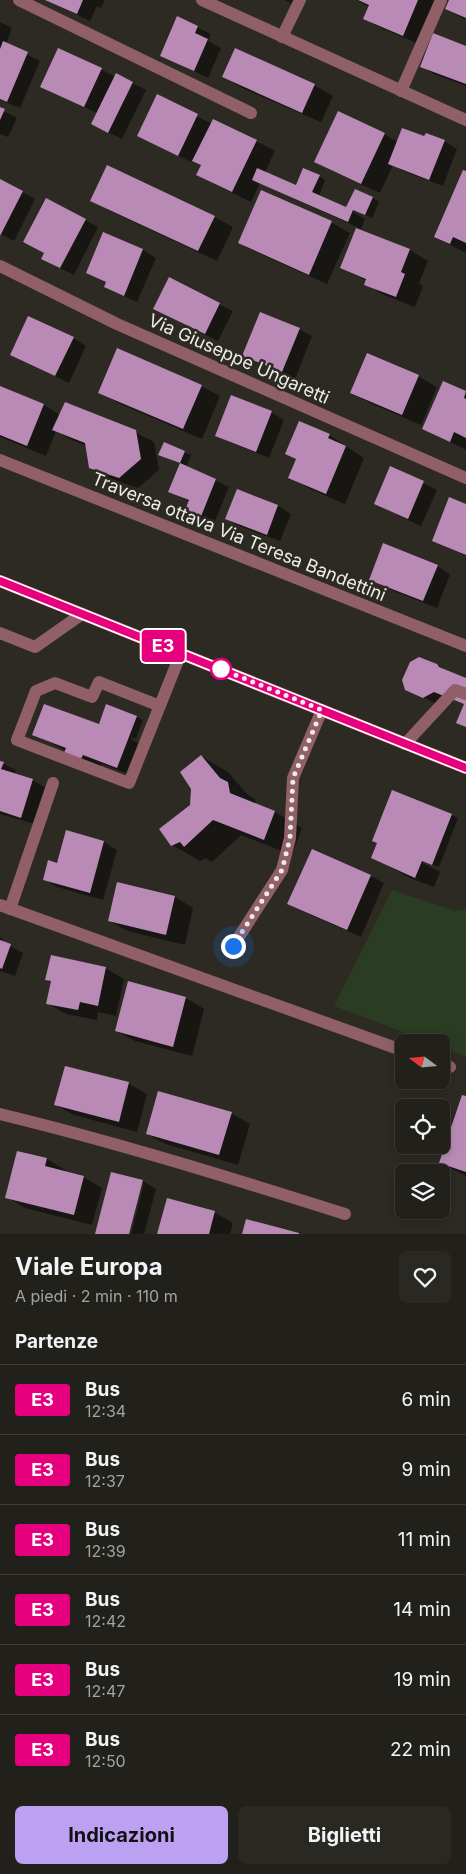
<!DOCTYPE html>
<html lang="it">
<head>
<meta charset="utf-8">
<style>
  body { margin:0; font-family:Inter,sans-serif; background:#292823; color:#f1f3f6; height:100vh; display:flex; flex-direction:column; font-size:19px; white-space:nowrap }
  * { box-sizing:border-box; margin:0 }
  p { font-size:16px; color:#a2a3a2 }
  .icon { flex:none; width:28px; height:28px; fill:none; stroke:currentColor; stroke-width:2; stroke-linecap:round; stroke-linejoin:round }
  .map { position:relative; height:1234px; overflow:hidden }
  .details { display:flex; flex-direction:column; background:#21201a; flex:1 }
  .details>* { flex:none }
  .badge { padding:0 10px; border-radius:4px; font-size:18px; line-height:32px }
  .needle { width:32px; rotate:286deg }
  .buttons { position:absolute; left:395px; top:1034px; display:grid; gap:10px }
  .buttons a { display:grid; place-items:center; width:55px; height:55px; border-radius:8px; background:#21201a; box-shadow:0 2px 8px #0003,0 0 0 1px #3e3e39; font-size:25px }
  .you { position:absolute; width:25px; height:25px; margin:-12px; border:4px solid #fff; border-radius:50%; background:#1a73e8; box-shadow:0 0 0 8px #1a73e833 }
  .map>.badge { position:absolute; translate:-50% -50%; box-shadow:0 0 0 2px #fff }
  h2 { padding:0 15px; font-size:19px; line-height:45px }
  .round { display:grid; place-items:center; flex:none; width:52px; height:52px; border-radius:8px; background:#292823 }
  .overview { display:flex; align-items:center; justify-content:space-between; height:85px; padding:0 15px }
  h1 { font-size:24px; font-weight:700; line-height:38px }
  .action { display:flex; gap:10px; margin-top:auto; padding:10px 15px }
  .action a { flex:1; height:58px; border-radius:8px; background:#bca0f2; color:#111; font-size:20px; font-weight:700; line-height:58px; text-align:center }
  .action a+a { background:#292823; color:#f1f3f6 }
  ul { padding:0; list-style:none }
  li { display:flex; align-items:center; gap:15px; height:70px; padding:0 15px; border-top:1px solid #3e3e39 }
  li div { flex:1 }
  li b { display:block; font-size:19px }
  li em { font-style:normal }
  li .badge { min-width:55px; font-weight:700; text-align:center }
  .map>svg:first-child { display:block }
  .green { fill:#2a3c22 }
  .shadow { fill:#0007 }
  .building { fill:#b98ab6 }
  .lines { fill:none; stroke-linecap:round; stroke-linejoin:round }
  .lane { stroke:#905f68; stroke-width:12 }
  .street { stroke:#905f68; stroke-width:12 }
  .primary { stroke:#f693a6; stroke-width:12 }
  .line-casing { stroke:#fff; stroke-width:11 }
  .line { stroke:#e6007e; stroke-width:8 }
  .walk { stroke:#edece7; stroke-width:5; stroke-dasharray:0 9 }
  .stop-dot { fill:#fff; stroke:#e6007e; stroke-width:2.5 }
  .labels { text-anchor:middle; stroke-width:5; stroke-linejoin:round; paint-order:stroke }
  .street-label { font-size:18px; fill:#edece7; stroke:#2c2a22 }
</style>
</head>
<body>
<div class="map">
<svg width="466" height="1234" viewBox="0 0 466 1234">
  <rect width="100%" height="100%" fill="#2c2a22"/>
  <path class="green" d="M392 890 456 911 466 909V1057L441 1047V1042H429L334 1006Z"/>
  <path class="shadow" d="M47 0H105L101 8 97 6 90 21Z
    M284 0H300L297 6Z
    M356 0H437L422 45 383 29 365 19 369 7Z
    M450 0H466V20L446 9Z
    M178 18 211 34 208 41 221 48 208 78 162 55Z
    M0 22 12 28 6 44 40 61 20 108 0 100Z
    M466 47V86L434 74 421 66Z
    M101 69 115 77 116 74 146 90 122 139 105 131 97 113 42 87Z
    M224 77 314 85 333 96 321 122 242 88Z
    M158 96 212 124 256 141 275 151 265 172 296 186 319 176 325 180 319 196 352 211 355 190 373 198 379 202 372 218 354 210 353 212 365 219 361 229 260 183 251 202 216 185 198 175 202 165 192 160 191 162 152 143Z
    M0 109 17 118 8 137 0 134Z
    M384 134 398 142 424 138 444 141 457 149 443 186 403 171 393 165 380 193 334 172 316 162Z
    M466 172V253L435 237Z
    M0 180 35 199 14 241 0 234Z
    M262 192 332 223 350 233 327 284 258 253 239 243Z
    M92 200 214 217 233 227 217 261 110 211Z
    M85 220 98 227 74 275 56 266Z
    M357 230 410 250 428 261 419 283 423 286 415 307 384 295 366 284 367 281 342 268Z
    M104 233 143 250 156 258 137 302 105 287 107 283 87 272Z
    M169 279 233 311 218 341 168 316Z
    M299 329 312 336 295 379 257 363 244 356Z
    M73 338 86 346 69 383 11 355Z
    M418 376 437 387 421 425 370 403 351 393Z
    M444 383 466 393V450L423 428Z
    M201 386 220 396 202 439 118 403 100 392Z
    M0 387 44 405 60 415 135 432 154 442 159 470 138 488 109 478 90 467 87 446 72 440 56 431 46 456 0 437Z
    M271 412 284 420 269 458 229 442 216 435Z
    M300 423 329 435 364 458 345 504 308 488 289 477 297 459Z
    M184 452 191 455 186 467 229 487 213 526 186 512 190 502 170 491 181 464 160 454Z
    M391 468 437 490 421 526 375 504Z
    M237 490 278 506 291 514 280 541 239 526 226 518Z
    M466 505V556L433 540Z
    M437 566 450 574 437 608 384 587 371 579Z
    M436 665 466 679V727L465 704 453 700 452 703 443 707 406 689Z
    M137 717 143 720 136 739 131 737V739L147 748 136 777 102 764 100 769 34 734 105 728Z
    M201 756 228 772 247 794 255 799 256 805 275 812 302 828 292 855 241 835 212 862 206 858 200 861 172 845 191 805Z
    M0 762 16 770 15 775 32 780 45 787 35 824 0 814Z
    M451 815 458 818 439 867 424 862 423 863 440 872 434 887 410 878 372 857Z
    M67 832 104 842 117 850 103 900 57 887 44 879 57 864Z
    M371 876 384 883 361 937 302 911 289 904Z
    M118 884 175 897 193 908 185 945 128 931 109 921Z
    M0 937 3 939 2 942 23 953 15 976 0 971Z
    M105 968 124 979 116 1016 98 1012 97 1020 66 1014 47 1003 52 983 47 980Z
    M186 998 204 1009 192 1056 135 1041 117 1031Z
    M129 1084 147 1094 137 1132 74 1115 56 1105Z
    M466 1097V1176L441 1163Z
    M231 1113 250 1124 238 1165 166 1144 147 1134Z
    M18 1152 47 1159 65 1170V1173L83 1177 102 1188 92 1225 25 1208 7 1197Z
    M112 1173 143 1181 156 1189 144 1234H131L144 1183H141L128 1234H97Z
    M214 1212 233 1223 230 1234H158Z"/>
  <path class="building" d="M45 0H83L77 14Z
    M358 0H418L403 36 363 19 369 5Z
    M449 0H466V18L445 9Z
    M177 16 198 26 195 33 208 39 194 71 160 56Z
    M433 33 466 46V84L420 67Z
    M3 41 28 52 7 102 0 99V49Z
    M58 48 102 68 84 107 40 87Z
    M235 48 315 84 302 113 222 77Z
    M116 73 133 82 108 133 91 124Z
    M157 94 198 114 178 156 137 136Z
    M0 107 5 109 0 120Z
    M338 111 385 133 361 184 314 162Z
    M213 119 257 140 232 192 196 175 201 165 192 161Z
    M402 128 424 136 426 133 445 140 429 180 388 164Z
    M107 165 215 216 198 251 90 201Z
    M257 168 296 185 303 168 320 175 312 192 346 207 355 189 373 197 365 215 353 210 348 222 252 180Z
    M463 170 466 171V243L453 237 450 244 434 237Z
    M0 179 23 191 0 236Z
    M261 190 332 221 309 275 238 243Z
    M46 198 86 219 60 268 41 259 44 253 23 242Z
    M356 228 410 249 401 272 405 274 396 297 364 285 366 279 340 268Z
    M103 232 143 249 124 296 104 287 106 282 86 273Z
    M169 277 220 303 205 334 153 309Z
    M260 312 300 328 282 372 242 356Z
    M28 316 74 337 55 376 10 355Z
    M117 348 202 385 183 429 98 393Z
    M367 353 419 375 402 415 350 393Z
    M443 381 466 391 464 398 466 399V438L454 432 450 442 422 429Z
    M0 386 44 404 27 446 0 435Z
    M231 395 272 411 256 452 215 436Z
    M65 402 136 430 141 459 119 478 89 468 85 443 52 430Z
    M299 421 330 434 328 438 346 446 326 494 288 478 296 459 285 454Z
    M164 442 185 451 180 463 158 455Z
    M180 463 216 479 200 519 184 513 189 500 168 492Z
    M390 466 424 481 408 519 374 504Z
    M237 489 278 505 267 535 225 519Z
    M449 497 466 504V555L432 541Z
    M383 543 438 565 423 601 369 580Z
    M419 657 437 664 439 667 466 678V727L456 723 464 704 434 692 423 698 405 690 402 680 410 662Z
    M44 704 99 724 106 704 137 716 117 768 83 755 81 759 64 753 66 748 32 735Z
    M201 755 220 778 228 782 230 793 275 811 264 840 213 820 184 847 180 842 171 846 159 829 190 805 191 789 180 772Z
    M0 761 4 762 1 769 33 779 21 818 0 811Z
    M392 790 452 814 432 865 422 861 415 878 371 858 377 843 372 841Z
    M66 830 104 841 90 893 43 880 48 860 57 863Z
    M312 849 371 875 347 930 287 904Z
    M117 882 175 896 166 935 108 921Z
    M0 940 11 944 2 969 0 968Z
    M51 955 106 967 98 1006 80 1002 78 1010 46 1004 51 981 45 980Z
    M128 981 186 997 173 1047 115 1031Z
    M65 1066 129 1082 119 1122 54 1105Z
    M158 1091 232 1112 219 1155 146 1134Z
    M462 1095 466 1096V1172L439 1163Z
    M17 1151 47 1158 45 1166 84 1176 74 1215 5 1198Z
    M111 1172 143 1180 129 1234H95Z
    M167 1198 215 1211 209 1234H157Z
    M246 1219 299 1233V1234H242Z"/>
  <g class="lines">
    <path class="lane" d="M19 0 251 113
      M401 91 441 0
      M0 633 35 647 82 614
      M160 706 99 682 92 697 55 683 36 691 17 740 129 783 181 653
      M405 744 455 690 466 694
      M10 909 53 783
      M233 946 282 870 290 838 293 778 322 710"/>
    <path class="street" d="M202 0 466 120
      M282 37 300 0
      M0 266 117 324 466 478
      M0 460 466 646
      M0 905 404 1051
      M441 1064 450 1067
      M0 1114C116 1142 231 1178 345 1214"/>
    <path class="primary" d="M0 581 466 768"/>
  </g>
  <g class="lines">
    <defs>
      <path id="line" d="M0 581 466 768"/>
    </defs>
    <use href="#line" class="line-casing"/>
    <use href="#line" class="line"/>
    <path class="walk" d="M221 669 216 667 322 710 293 778 290 838 282 870 233 946"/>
  </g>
  <circle class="stop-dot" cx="221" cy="669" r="10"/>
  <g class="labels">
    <g class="street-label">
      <text transform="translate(239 359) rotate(24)" y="6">Via Giuseppe Ungaretti</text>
      <text transform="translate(239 537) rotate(22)" y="6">Traversa ottava Via Teresa Bandettini</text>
    </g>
  </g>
</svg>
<div class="buttons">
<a><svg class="needle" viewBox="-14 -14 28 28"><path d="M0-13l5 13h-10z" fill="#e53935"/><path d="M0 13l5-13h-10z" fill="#a2a3a2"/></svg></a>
<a><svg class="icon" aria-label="locate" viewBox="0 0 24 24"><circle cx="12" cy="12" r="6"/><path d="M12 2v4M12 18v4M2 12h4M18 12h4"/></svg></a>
<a><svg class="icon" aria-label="layers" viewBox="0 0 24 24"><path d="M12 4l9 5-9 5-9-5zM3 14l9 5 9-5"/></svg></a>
</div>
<div class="you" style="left:233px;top:946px"></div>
<b class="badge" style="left:163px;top:646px;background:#e6007e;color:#fff">E3</b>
</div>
<section class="details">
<div class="overview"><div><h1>Viale Europa</h1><p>A piedi · 2 min · 110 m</p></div><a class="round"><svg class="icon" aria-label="heart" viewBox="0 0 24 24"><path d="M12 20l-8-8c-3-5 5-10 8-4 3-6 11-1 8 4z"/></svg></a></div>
<h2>Partenze</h2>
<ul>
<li><span class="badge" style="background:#e6007e;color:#fff">E3</span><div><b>Bus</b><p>12:34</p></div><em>6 min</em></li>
<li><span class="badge" style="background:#e6007e;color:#fff">E3</span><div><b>Bus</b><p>12:37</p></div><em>9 min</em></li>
<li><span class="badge" style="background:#e6007e;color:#fff">E3</span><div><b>Bus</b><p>12:39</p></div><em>11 min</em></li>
<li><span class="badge" style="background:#e6007e;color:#fff">E3</span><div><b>Bus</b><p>12:42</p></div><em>14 min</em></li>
<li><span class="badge" style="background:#e6007e;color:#fff">E3</span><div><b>Bus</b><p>12:47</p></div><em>19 min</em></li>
<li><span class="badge" style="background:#e6007e;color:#fff">E3</span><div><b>Bus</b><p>12:50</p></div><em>22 min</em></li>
</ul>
<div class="action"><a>Indicazioni</a><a>Biglietti</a></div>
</section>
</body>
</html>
